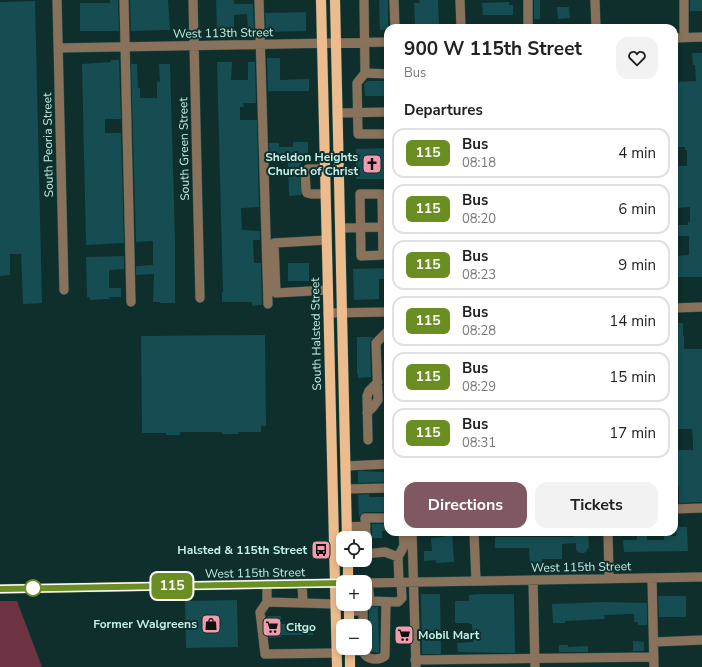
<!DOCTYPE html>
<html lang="en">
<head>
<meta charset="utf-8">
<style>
  body { margin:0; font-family:"Nunito Sans",sans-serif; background:#f2f2f2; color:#222; height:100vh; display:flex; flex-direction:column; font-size:15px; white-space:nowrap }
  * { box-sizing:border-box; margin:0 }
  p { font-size:13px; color:#767676 }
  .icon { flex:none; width:22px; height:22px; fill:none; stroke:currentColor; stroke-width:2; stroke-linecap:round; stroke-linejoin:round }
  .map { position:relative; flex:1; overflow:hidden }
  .side { position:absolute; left:384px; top:24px; width:294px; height:512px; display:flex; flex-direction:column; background:#fff; border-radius:12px; box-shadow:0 2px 6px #0003 }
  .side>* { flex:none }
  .badge { padding:0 8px; border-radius:6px; font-size:14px; line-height:26px }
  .buttons { position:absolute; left:336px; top:531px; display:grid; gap:8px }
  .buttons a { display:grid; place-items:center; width:36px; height:36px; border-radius:8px; background:#fff; box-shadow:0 2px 6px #0003; font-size:20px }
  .map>.badge { position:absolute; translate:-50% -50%; box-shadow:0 0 0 2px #fff }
  h2 { padding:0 20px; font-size:15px; line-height:36px }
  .round { display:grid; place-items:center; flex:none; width:42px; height:42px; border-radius:12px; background:#f2f2f2 }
  .overview { display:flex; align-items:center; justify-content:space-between; height:68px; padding:0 20px }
  h1 { font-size:19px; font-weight:700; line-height:30px }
  .primary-button { display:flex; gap:8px; margin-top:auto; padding:8px 20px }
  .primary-button a { flex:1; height:46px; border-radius:12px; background:#805861; color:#fff; font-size:16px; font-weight:700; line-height:46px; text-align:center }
  .primary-button a+a { background:#f2f2f2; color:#222 }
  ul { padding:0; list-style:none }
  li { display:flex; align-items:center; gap:12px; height:50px; margin:0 8px 6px; padding:0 12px; border:2px solid #e0e0e0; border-radius:12px }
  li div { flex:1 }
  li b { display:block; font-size:15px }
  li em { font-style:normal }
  li .badge { min-width:44px; font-weight:700; text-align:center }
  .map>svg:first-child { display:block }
  .green { fill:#6d3343 }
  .building { fill:#154d53 }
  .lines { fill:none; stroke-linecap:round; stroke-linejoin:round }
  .minor-casing { stroke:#2b4e49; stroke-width:10 }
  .major-casing { stroke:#2b4e49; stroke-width:11 }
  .minor { stroke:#89725c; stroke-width:9 }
  .major { stroke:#ecbc8e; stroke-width:10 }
  .line-casing { stroke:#fff; stroke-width:9 }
  .line { stroke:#6b8e23; stroke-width:6 }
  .stop-dot { fill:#fff; stroke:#6b8e23; stroke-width:2 }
  .labels { text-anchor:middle; stroke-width:4; stroke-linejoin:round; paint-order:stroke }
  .street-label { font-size:12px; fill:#c2efe8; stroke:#0e2f2b }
  .poi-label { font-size:12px; font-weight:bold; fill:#c2efe8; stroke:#0e2f2b; text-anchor:end }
</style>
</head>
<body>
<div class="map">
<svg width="702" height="667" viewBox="0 0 702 667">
  <rect width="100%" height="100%" fill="#0e2f2b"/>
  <path class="green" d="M0 601H17L42 667H0Z"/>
  <path class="building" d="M110 0H118L119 31H80V3H110Z
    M130 0H168L170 30 131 31Z
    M216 0H234V4H253L254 29 248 30 247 14 234 15V29H217Z
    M379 0H388V29L380 30Z
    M419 0H438L439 24H435V26H415L414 3H420Z
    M534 0H540V19H534Z
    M690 0H702V11H690Z
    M35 1 42 303 23 304 21 254H10V275L0 276V2Z
    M509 2V5H513V15H483L482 3Z
    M557 7H569L570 18 558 19Z
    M306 12V31L266 32 265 13Z
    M692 53H702V277H674V256L689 255V236H674V225H688V222H690V207L674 208V166H687V150H685V147H674V82L696 81 695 65H693Z
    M267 58H280V80L309 79V91H268Z
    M111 60H119L121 119H105V133H121L124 243 86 245 82 64 111 62Z
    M217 62H232L231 80H248V62H255L256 103H243L244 107H240V120H257L259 207 241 208 242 230 260 231V240H253L254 263H261L262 305 252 306V302H222V292H223Z
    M131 64H137L138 88H140V98H157V82H160L159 64H170L175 239V303H160V302H153L154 274 136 275V266L153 265V241L136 242Z
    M369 81H384V96H365L364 84 366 82Z
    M293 142H308V161L301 162V167L299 172 302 195 289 196 288 162H270L269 143H279V147H293Z
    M388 148V179H356V149Z
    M124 256V269L109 270V288H121V297H109V299L90 300V298L87 297 86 257Z
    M288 263H309V281H288Z
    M388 268V279H379V299L354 300 353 269Z
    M674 323H683V336H684V349H702V502L679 503V485H678V450H693V442L692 429H678L676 387 677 357Z
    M265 335 266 426H261V432H238V434H222V432H180V435H166V433H142L141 336Z
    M357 337H373L370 343 371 377 358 378V374H357Z
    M358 471 387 472 386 482 358 483Z
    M369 494V497H388V512H365L359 516 358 495Z
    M372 524H388V531H382V538H372Z
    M676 527H687L688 551 624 552 623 540H637V536H647V540H664V536H676Z
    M574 532H588L589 548 587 549V551L584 553H580L576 550V543L562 544V559H542V565L530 566 529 548H495V537H574Z
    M443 533H452L454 562 436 563V560L424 561V551H432L431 538 444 537Z
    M421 594H440L441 654H422Z
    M480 594H514L515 653 458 652 457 643 473 642 472 624H470V623H455V601H469V595Z
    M658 596H686V617H659Z
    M237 600 238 647 186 648 185 601Z
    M604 602 647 603V625H638V622H634V614L604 615 605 619 565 621V623H553L552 604Z
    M366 606 378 607 379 647V652L378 653 372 652 367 647V630L369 626V611Z
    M267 616H281V624H313V635H281V637L269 638Z
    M398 626H409V643H398Z
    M633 641 644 642V651H633Z
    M559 645H568V647L588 646V652H559Z"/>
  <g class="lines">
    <defs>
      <path id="minor" d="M57 0 64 290
        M124 0 131 302
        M193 0 200 298
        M259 0 268 304
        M364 0 365 73 357 83 358 134H388
        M394 0 395 28
        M460 0 461 28
        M528 0V28
        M595 0 596 28
        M684 0V37
        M674 38 702 37
        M58 48 388 42
        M365 73 388 74V75
        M337 113 388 112
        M325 169H308L305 172 306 190 307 193 311 194H325
        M360 194H382L383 255 361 256Z
        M340 228 382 227
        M327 240 274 243 276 293 328 290
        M674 308 702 307
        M328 313 388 312
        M367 413 373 407 378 400 376 343 387 332
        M368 440 367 396 369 391 378 382
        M346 466 388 464
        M346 489 388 488
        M674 509 702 508
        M347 527 366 526
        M412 532 416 667
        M474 532 476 581
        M608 532 609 578
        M365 554 385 552 398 557
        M367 554 365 518H388
        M652 578 654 667
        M533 580 535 667
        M399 582 398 557 404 546 403 532
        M365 583 702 577
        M368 583 370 601 398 602 402 598 401 582
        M267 584V602L260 612 265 654 336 653
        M302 584 303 603
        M0 589 343 583
        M267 602 335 604
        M349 611H363V626
        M654 642 702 640
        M350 651H363C366 660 378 661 385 656L386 602
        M415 660 654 657"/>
      <path id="major" d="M321 0 337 667
        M335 0 347 538
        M348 560V582
        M349 604V626
        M350 648V667"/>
    </defs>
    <use href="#minor" class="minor-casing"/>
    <use href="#major" class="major-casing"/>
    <use href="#minor" class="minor"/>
    <use href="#major" class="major"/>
  </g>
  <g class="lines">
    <defs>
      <path id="line" d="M0 589 343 583"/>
    </defs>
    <use href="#line" class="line-casing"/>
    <use href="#line" class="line"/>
  </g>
  <defs>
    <symbol id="church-square" viewBox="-11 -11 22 22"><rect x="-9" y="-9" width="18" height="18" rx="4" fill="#f29aae" stroke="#0e2f2b"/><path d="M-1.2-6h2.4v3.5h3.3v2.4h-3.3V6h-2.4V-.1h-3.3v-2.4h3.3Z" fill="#111"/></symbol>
    <symbol id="bus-square" viewBox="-11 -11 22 22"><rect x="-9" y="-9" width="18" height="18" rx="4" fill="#f29aae" stroke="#0e2f2b"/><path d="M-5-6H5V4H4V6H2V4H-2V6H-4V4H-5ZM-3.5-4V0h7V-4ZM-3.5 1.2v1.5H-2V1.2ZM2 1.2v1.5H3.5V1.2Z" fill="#111"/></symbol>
    <symbol id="shop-square" viewBox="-11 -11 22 22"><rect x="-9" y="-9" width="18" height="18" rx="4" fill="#f29aae" stroke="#0e2f2b"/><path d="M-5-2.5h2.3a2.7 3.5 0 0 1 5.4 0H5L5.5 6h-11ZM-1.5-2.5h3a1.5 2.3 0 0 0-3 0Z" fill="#111"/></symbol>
    <symbol id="supermarket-square" viewBox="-11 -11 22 22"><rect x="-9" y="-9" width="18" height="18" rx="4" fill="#f29aae" stroke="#0e2f2b"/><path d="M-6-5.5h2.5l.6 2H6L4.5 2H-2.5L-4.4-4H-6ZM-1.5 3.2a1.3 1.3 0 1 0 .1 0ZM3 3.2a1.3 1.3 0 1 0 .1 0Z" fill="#111"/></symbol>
  </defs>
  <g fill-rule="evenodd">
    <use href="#church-square" x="361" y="153" width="22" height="22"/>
    <use href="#bus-square" x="310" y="539" width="22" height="22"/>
    <use href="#shop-square" x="200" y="613" width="22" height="22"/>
    <use href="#supermarket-square" x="261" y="616" width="22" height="22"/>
    <use href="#supermarket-square" x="393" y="624" width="22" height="22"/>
  </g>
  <circle class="stop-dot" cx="33" cy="588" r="8"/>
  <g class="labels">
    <g class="street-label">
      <text transform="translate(223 33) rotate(-1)" y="4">West 113th Street</text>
      <text transform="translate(48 145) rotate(-91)" y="4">South Peoria Street</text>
      <text transform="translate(184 149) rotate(-91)" y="4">South Green Street</text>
      <text transform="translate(316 334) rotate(-91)" y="4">South Halsted Street</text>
      <text transform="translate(581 567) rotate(-1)" y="4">West 115th Street</text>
      <text transform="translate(255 573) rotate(-1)" y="4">West 115th Street</text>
    </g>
    <g class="poi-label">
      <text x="358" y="161">Sheldon Heights<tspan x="358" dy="14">Church of Christ</tspan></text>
      <text x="307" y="554">Halsted &amp; 115th Street</text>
      <text x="197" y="628">Former Walgreens</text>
      <text x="286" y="631" text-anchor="start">Citgo</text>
      <text x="418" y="639" text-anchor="start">Mobil Mart</text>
    </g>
  </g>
</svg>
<div class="buttons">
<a><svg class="icon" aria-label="locate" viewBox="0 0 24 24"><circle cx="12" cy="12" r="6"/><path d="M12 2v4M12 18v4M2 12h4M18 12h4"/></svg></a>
<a>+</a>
<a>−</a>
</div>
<b class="badge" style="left:172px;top:586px;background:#6b8e23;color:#fff">115</b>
<section class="side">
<div class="overview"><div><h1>900 W 115th Street</h1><p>Bus</p></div><a class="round"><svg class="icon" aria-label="heart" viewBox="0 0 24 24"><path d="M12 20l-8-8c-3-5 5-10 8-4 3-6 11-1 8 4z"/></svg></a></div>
<h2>Departures</h2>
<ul>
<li><span class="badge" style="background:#6b8e23;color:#fff">115</span><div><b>Bus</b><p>08:18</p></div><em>4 min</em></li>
<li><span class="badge" style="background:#6b8e23;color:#fff">115</span><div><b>Bus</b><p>08:20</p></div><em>6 min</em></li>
<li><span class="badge" style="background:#6b8e23;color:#fff">115</span><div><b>Bus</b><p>08:23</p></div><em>9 min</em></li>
<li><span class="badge" style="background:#6b8e23;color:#fff">115</span><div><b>Bus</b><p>08:28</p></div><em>14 min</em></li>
<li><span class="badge" style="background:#6b8e23;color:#fff">115</span><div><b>Bus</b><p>08:29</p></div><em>15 min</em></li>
<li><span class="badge" style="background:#6b8e23;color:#fff">115</span><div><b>Bus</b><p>08:31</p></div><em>17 min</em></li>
</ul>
<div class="primary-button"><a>Directions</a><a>Tickets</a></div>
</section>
</div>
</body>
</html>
